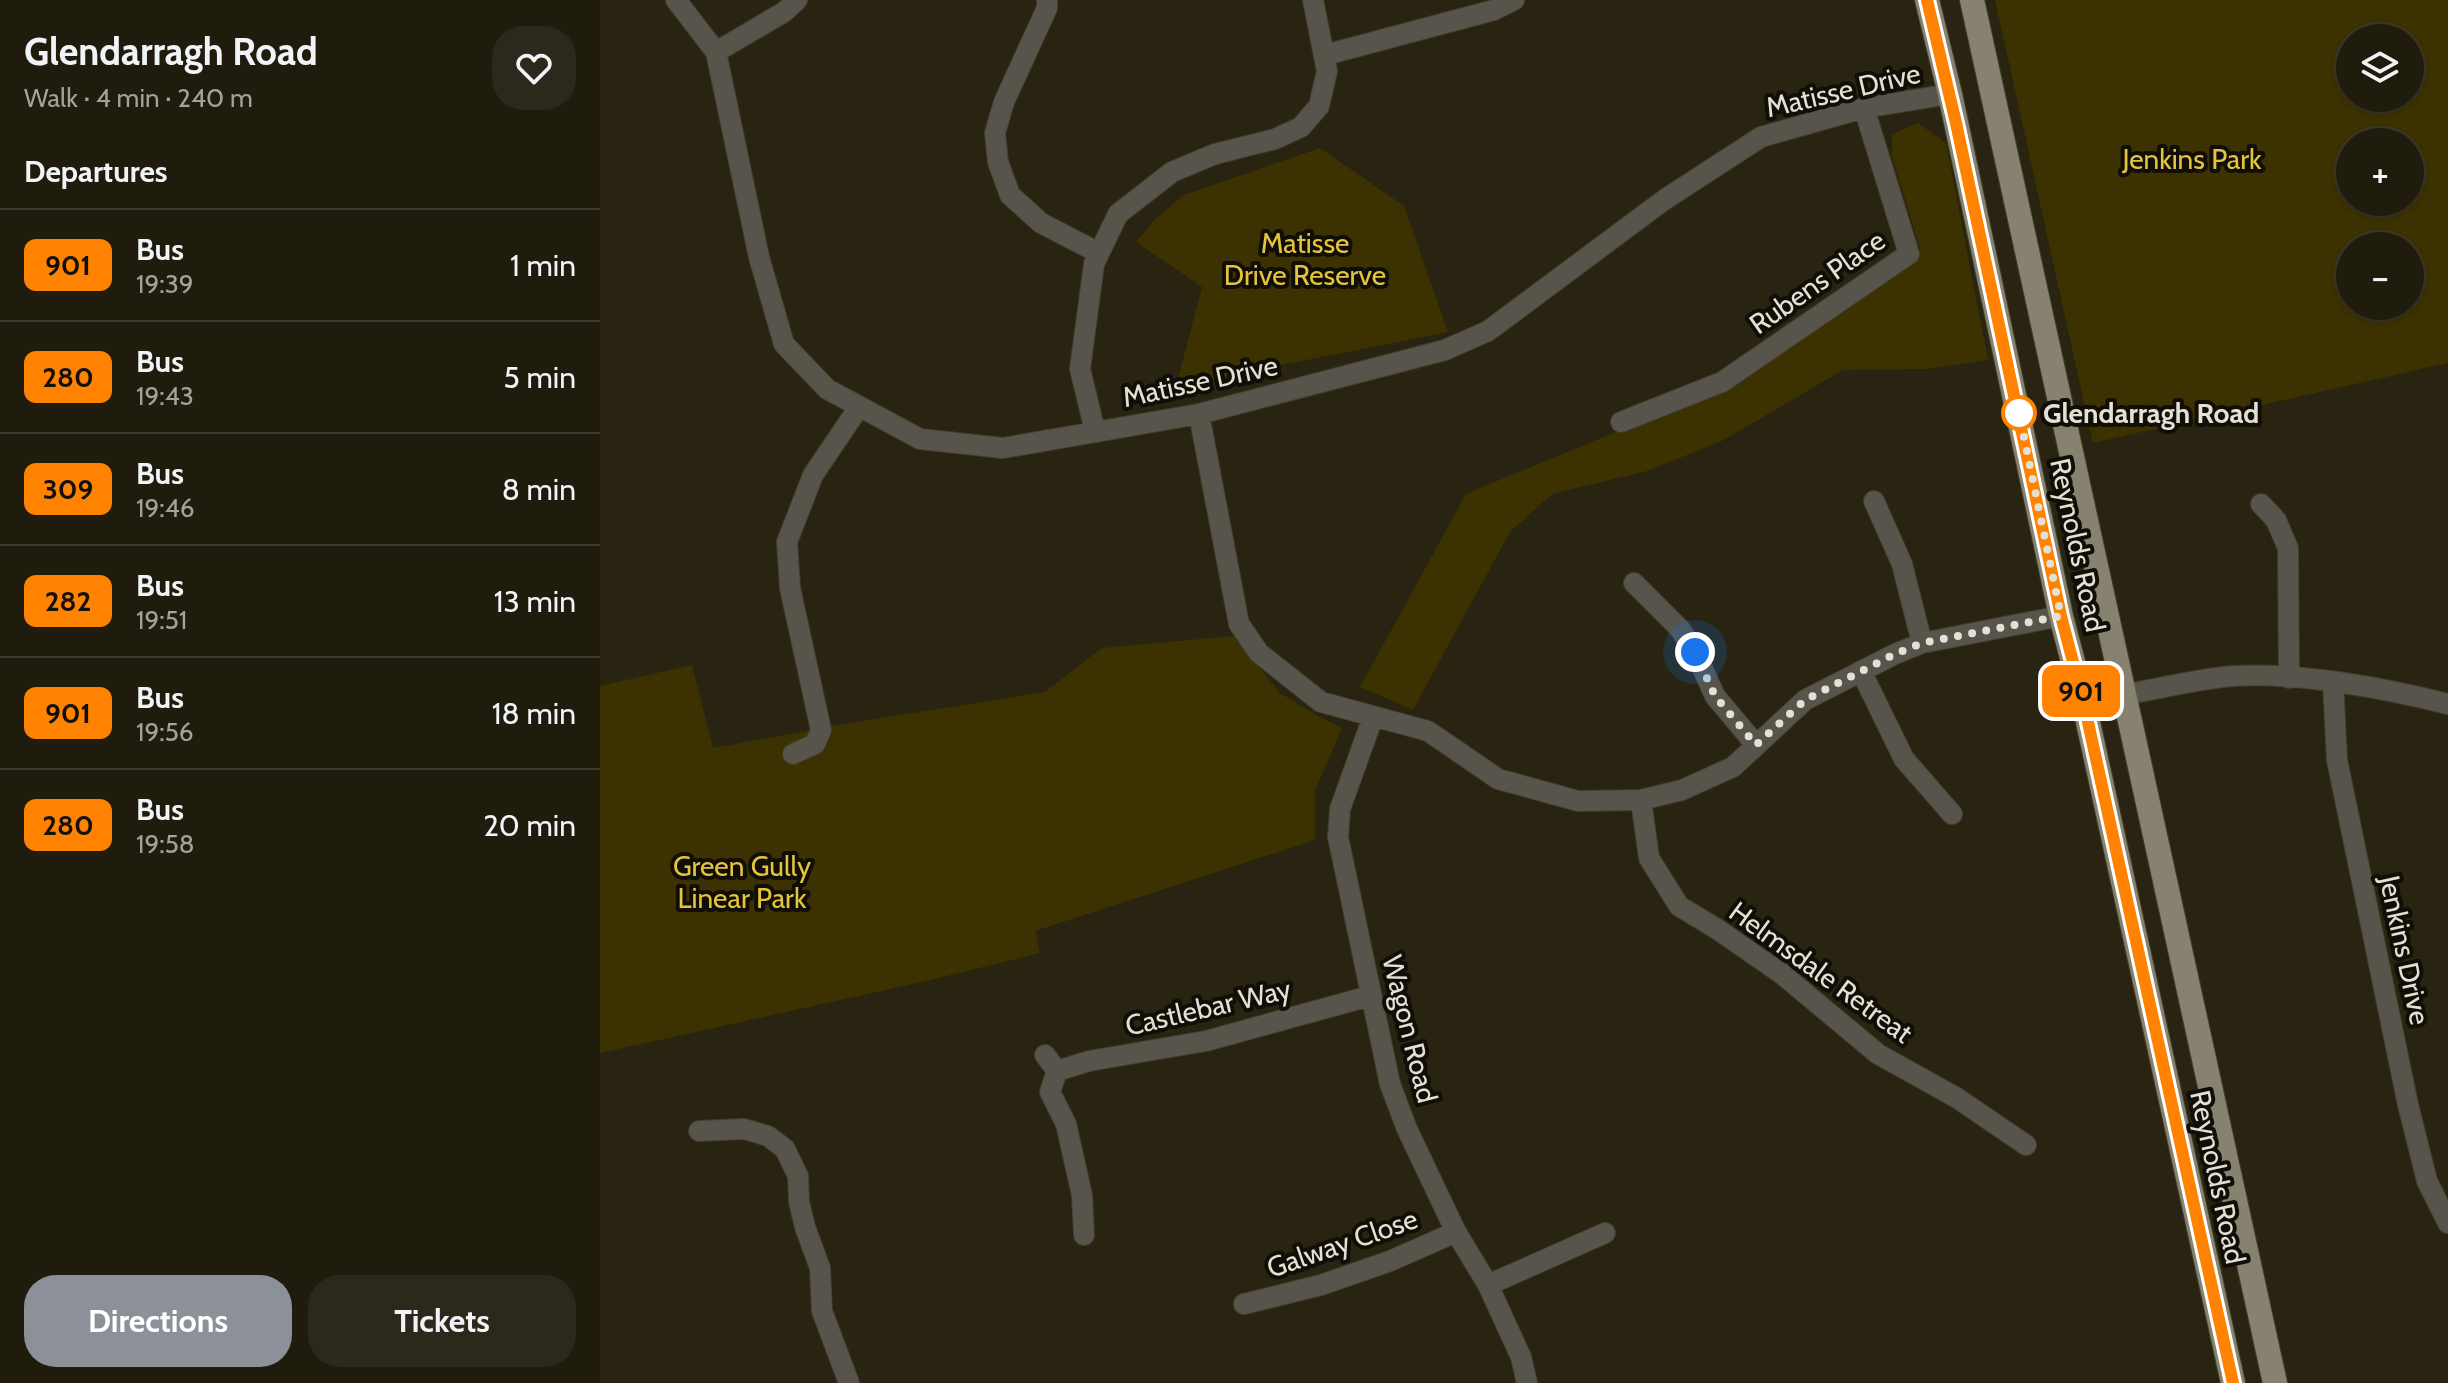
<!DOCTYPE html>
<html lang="en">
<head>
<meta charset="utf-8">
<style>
  body { margin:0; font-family:Cabin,sans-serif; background:#2c281b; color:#f1f3f6; height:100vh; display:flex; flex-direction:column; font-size:30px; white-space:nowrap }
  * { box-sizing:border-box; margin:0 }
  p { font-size:26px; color:#a1a19d }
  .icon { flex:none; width:44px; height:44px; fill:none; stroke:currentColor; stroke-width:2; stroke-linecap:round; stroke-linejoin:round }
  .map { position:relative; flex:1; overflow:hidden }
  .details { display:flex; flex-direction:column; background:#1f1b0d; width:600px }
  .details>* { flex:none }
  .badge { padding:0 16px; border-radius:12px; font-size:28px; line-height:52px }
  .buttons { position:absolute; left:1736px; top:24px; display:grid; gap:16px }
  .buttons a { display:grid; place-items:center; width:88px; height:88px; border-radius:50%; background:#1f1b0d; box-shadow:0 2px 6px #0004,0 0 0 2px #3c392e; font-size:40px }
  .you { position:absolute; width:40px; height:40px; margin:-20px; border:6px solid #fff; border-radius:50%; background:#1a73e8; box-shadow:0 0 0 12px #1a73e833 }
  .map>.badge { position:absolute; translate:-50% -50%; box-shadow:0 0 0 4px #fff }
  h2 { padding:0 24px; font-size:30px; line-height:72px }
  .round { display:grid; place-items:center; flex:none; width:84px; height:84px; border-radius:32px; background:#2c281b }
  .head { display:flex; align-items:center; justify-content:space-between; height:136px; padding:0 24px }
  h1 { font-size:38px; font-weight:700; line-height:60px }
  .action { display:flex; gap:16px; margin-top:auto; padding:16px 24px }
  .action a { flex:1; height:92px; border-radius:32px; background:#8c9099; color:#fff; font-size:32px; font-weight:700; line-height:92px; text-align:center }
  .action a+a { background:#2c281b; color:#f1f3f6 }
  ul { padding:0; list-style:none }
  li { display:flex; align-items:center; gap:24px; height:112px; padding:0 24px; border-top:2px solid #3c392e }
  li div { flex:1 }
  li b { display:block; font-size:30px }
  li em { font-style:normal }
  li .badge { min-width:88px; font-weight:700; text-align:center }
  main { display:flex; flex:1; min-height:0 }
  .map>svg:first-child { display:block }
  .green { fill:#3c3100; fill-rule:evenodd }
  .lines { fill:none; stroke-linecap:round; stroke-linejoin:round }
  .street-casing { stroke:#433e2c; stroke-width:22 }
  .primary-casing { stroke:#433e2c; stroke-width:26 }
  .street { stroke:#56544b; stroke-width:20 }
  .primary { stroke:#86826f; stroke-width:24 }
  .line-casing { stroke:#fff; stroke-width:18 }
  .line { stroke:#ff8200; stroke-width:12 }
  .walk { stroke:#e3e0d4; stroke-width:8; stroke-dasharray:0 14.4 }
  .stop-dot { fill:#fff; stroke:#ff8200; stroke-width:4 }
  .labels { text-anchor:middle; stroke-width:8; stroke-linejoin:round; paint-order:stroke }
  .street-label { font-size:28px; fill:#e3e0d4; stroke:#100e06 }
  .park-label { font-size:28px; fill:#e3c43a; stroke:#100e06 }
  .stop-label { font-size:28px; font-weight:bold; fill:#e3e0d4; stroke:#100e06; text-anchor:start }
</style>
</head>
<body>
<main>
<section class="details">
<div class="head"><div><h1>Glendarragh Road</h1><p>Walk · 4 min · 240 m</p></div><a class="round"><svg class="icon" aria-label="heart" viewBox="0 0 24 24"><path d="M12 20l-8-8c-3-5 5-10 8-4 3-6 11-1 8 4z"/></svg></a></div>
<h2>Departures</h2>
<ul>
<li><span class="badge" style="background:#ff8200;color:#111">901</span><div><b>Bus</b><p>19:39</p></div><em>1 min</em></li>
<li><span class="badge" style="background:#ff8200;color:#111">280</span><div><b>Bus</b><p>19:43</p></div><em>5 min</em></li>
<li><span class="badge" style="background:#ff8200;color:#111">309</span><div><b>Bus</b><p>19:46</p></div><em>8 min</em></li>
<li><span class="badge" style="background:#ff8200;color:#111">282</span><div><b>Bus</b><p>19:51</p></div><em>13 min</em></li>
<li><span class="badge" style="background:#ff8200;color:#111">901</span><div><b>Bus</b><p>19:56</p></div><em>18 min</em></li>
<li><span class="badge" style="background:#ff8200;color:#111">280</span><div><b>Bus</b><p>19:58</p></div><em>20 min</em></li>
</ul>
<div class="action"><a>Directions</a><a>Tickets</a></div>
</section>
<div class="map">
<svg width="1848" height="1383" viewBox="0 0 1848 1383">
  <rect width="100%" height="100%" fill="#292411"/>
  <path class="green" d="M1395 0H1848V363L1493 443ZM1810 38V98H1750V38ZM1810 142V202H1750V142ZM1810 246V306H1750V246Z
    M1318 123 1346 143 1388 360 1327 369 1243 370 1124 440 1047 471 952 494 910 532 813 710 760 687 866 494 1131 384 1321 251 1292 157V134Z
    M720 148 804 206 848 332 576 386 602 287 536 242 556 218 584 195Z
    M634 636 679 692 712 713 742 728 715 791V840L435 931 440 953 318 983 0 1053V686L92 665 113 748 244 724 445 692 502 648Z"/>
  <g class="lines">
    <defs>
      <path id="street" d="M76 0 116 52 159 257 184 344 227 389 320 439 403 448 599 414 845 350 888 331 1064 200 1161 137 1264 108 1350 94
        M447 0V8L404 102 395 133 398 162 410 195 441 223 499 253
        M116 52 184 12 197 0
        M725 55 894 10 914 0
        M599 414 639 624 659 653 721 702 828 731 898 779 978 801 1041 800 1082 790 1133 767 1205 700 1295 654 1322 643 1461 616
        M1021 422 1122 382 1309 254 1264 108
        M495 431 480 369 494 264 518 214 572 172 615 154 675 139 701 127 719 106 727 71 713 0
        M1274 501 1302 564 1322 643
        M1661 504 1676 520 1688 548 1689 678
        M1034 583 1080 629 1095 652 1115 696 1156 745
        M1261 671 1304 759 1352 814
        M1733 683 1737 760 1808 1105 1827 1181 1848 1223
        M1522 695C1559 689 1596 679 1633 676 1698 672 1784 688 1848 704
        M773 717 740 809 738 837 790 1084 807 1129 856 1232 888 1285 921 1357 927 1383
        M193 754 215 744 221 730 190 588 187 542 213 475 259 407
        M1041 800 1049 858 1079 906 1117 929 1182 974 1278 1054 1357 1098 1426 1145
        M445 1055 457 1071
        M99 1131 144 1129 168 1136 185 1149 198 1176 199 1202 205 1227 220 1268 222 1311 249 1383
        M484 1235 482 1195 466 1124 450 1092 457 1071 489 1061 606 1041 770 996
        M888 1285 1005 1233
        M644 1304 721 1285 790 1261 856 1232"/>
      <path id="primary" d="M1327 0 1350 94 1461 616 1484 704 1633 1383
        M1372 0 1675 1383"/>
    </defs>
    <use href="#street" class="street-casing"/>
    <use href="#primary" class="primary-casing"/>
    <use href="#street" class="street"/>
    <use href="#primary" class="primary"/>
  </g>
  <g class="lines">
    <defs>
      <path id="line" d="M1327 0 1356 123 1461 616 1484 704 1633 1383"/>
    </defs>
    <use href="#line" class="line-casing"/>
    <use href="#line" class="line"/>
    <path class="walk" d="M1095 652 1115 696 1156 745 1205 700 1295 654 1322 643 1461 616 1419 413"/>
  </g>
  <circle class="stop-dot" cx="1419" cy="413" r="16"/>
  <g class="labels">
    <g class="street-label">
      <text transform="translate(1243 90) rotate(-13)" y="10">Matisse Drive</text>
      <text transform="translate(1217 282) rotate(-35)" y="10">Rubens Place</text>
      <text transform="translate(600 381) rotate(-12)" y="10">Matisse Drive</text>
      <text transform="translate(1478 545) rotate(78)" y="10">Reynolds Road</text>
      <text transform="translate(1805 950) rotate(78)" y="10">Jenkins Drive</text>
      <text transform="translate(1221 972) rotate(36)" y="10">Helmsdale Retreat</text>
      <text transform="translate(608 1007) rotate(-13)" y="10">Castlebar Way</text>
      <text transform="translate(810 1029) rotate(76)" y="10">Wagon Road</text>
      <text transform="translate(1618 1177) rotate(78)" y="10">Reynolds Road</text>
      <text transform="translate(742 1243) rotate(-19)" y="10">Galway Close</text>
    </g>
    <g class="park-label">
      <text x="1592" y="169">Jenkins Park</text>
      <text x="705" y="253">Matisse<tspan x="705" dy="32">Drive Reserve</tspan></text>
      <text x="142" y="876">Green Gully<tspan x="142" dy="32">Linear Park</tspan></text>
    </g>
    <g class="stop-label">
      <text x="1443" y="423">Glendarragh Road</text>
    </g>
  </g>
</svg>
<div class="buttons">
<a><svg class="icon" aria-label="layers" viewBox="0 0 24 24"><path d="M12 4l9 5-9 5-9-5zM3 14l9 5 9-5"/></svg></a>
<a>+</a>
<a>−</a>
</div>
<div class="you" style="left:1095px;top:652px"></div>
<b class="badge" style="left:1481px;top:691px;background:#ff8200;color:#111">901</b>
</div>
</main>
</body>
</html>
